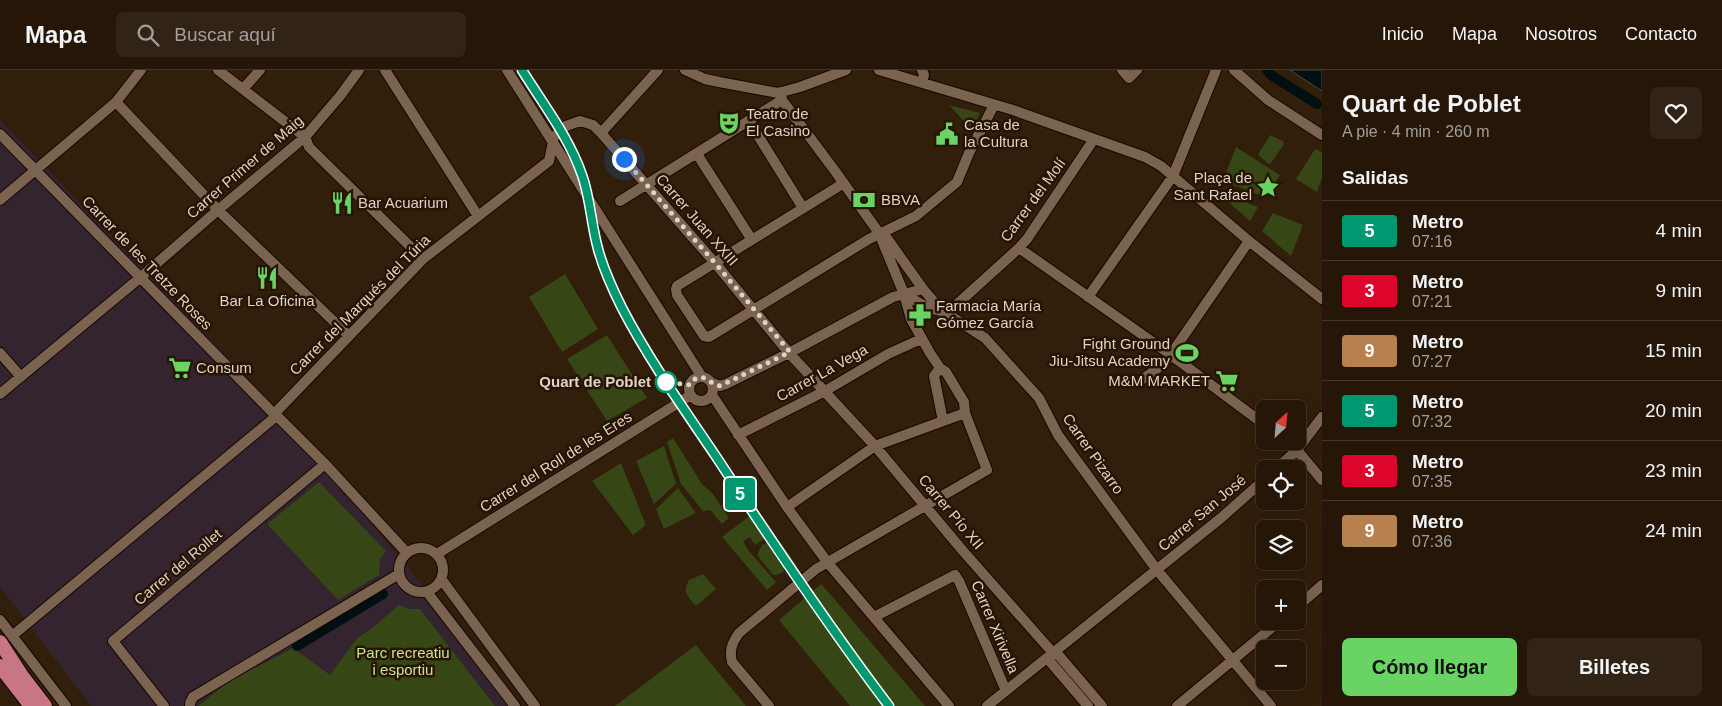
<!DOCTYPE html>
<html lang="es">
<head>
<meta charset="utf-8">
<style>
  body { margin:0; font-family:Arial,sans-serif; background:#312316; color:#f1f3f6; height:100vh; display:flex; flex-direction:column; font-size:19px; white-space:nowrap }
  * { box-sizing:border-box; margin:0 }
  p { font-size:16px; color:#a39f9c }
  .icon { flex:none; width:28px; height:28px; fill:none; stroke:currentColor; stroke-width:2; stroke-linecap:round; stroke-linejoin:round }
  .map { position:relative; flex:1; overflow:hidden }
  .sheet { display:flex; flex-direction:column; background:#251608; width:400px }
  .sheet>* { flex:none }
  .badge { padding:0 10px; border-radius:4px; font-size:18px; line-height:32px }
  .needle { width:32px; rotate:26deg }
  .fabs { position:absolute; left:1256px; top:330px; display:grid; gap:10px }
  .fabs a { display:grid; place-items:center; width:50px; height:50px; border-radius:8px; background:#251608; box-shadow:0 5px 20px #0002,0 0 0 1px #423529; font-size:25px }
  .you { position:absolute; width:25px; height:25px; margin:-12px; border:4px solid #fff; border-radius:50%; background:#1a73e8; box-shadow:0 0 0 8px #1a73e833 }
  .map>.badge { position:absolute; translate:-50% -50%; box-shadow:0 0 0 2px #fff }
  h2 { padding:0 20px; font-size:19px; line-height:45px }
  .round { display:grid; place-items:center; flex:none; width:52px; height:52px; border-radius:8px; background:#312316 }
  .headline { display:flex; align-items:center; justify-content:space-between; height:85px; padding:0 20px }
  h1 { font-size:24px; font-weight:600; line-height:38px }
  .action { display:flex; gap:10px; margin-top:auto; padding:10px 20px }
  .action a { flex:1; height:58px; border-radius:8px; background:#69d464; color:#111; font-size:20px; font-weight:600; line-height:58px; text-align:center }
  .action a+a { background:#312316; color:#f1f3f6 }
  ul { padding:0; list-style:none }
  li { display:flex; align-items:center; gap:15px; height:60px; padding:0 20px; border-top:1px solid #423529 }
  li div { flex:1 }
  li b { display:block; font-size:19px }
  li em { font-style:normal }
  li .badge { min-width:55px; font-weight:700; text-align:center }
  header { display:flex; align-items:center; gap:30px; box-sizing:border-box; height:70px; padding:0 25px; background:#251608; border-bottom:1px solid #423529 }
  header strong { font-size:24px }
  nav { display:flex; gap:28px; margin-inline-start:auto; font-size:18px }
  .search { width:350px; height:45px; background:#312316; display:flex; align-items:center; gap:12px; box-sizing:border-box; padding:0 18px; border-radius:8px; color:#a39f9c; font-size:19px }
  main { display:flex; flex:1; min-height:0 }
  .map>svg:first-child { display:block }
  .industrial { fill:#332430 }
  .green { fill:#364615 }
  .water { fill:#000f10; stroke:#434a47 }
  .lines { fill:none; stroke-linecap:round; stroke-linejoin:round }
  .canal { stroke:#000f10; stroke-width:10 }
  .minor-casing { stroke:#180700; stroke-width:12 }
  .highway-casing { stroke:#180700; stroke-width:16 }
  .minor { stroke:#7a634f; stroke-width:10 }
  .highway { stroke:#c97684; stroke-width:14 }
  .line-casing { stroke:#fff; stroke-width:11 }
  .line { stroke:#009870; stroke-width:8 }
  .walk { stroke:#dfd2c7; stroke-width:5; stroke-dasharray:0 9 }
  .stop-dot { fill:#fff; stroke:#009870; stroke-width:2.5 }
  .labels { text-anchor:middle; stroke-width:5; stroke-linejoin:round; paint-order:stroke }
  .poi-label { font-size:15px; fill:#dfd2c7; stroke:#271403; text-anchor:start }
  .street-label { font-size:15px; fill:#dfd2c7; stroke:#271403 }
  .stop-label { font-size:15px; font-weight:bold; fill:#dfd2c7; stroke:#271403; text-anchor:end }
  .park-label { font-size:15px; fill:#c7e492; stroke:#271403 }
</style>
</head>
<body>
<header>
<strong>Mapa</strong>
<div class="search"><svg class="icon" aria-label="search" viewBox="0 0 24 24"><circle cx="10" cy="10" r="6"/><path d="M15 15l6 6"/></svg>Buscar aquí</div>
<nav><a>Inicio</a><a>Mapa</a><a>Nosotros</a><a>Contacto</a></nav>
</header>
<main>
<div class="map">
<svg width="1322" height="636" viewBox="0 0 1322 636">
  <rect width="100%" height="100%" fill="#311e0b"/>
  <path class="industrial" d="M0 50 271 332 522 636H91L0 517Z"/>
  <path class="green" d="M949 35 980 43 972 60Z
    M1270 65 1283 71 1284 74 1271 93 1269 94 1258 85Z
    M1236 77 1280 105 1265 127 1223 111Z
    M1315 79 1322 82V108L1317 122 1296 109Z
    M1219 122 1258 137 1250 151 1218 123Z
    M1273 143 1303 155 1291 186 1262 161Z
    M565 204 598 259 562 282 529 227Z
    M607 265 647 328 607 351 567 289Z
    M673 368 702 414 713 424 729 448 722 454 710 440 703 441 681 414 667 372Z
    M664 376 676 414 654 434 636 391Z
    M621 393 646 455 633 465 592 411Z
    M319 412 386 481 380 490 379 505 338 530 267 454Z
    M678 418 696 443 664 459 656 439Z
    M756 441 771 465 774 463 796 495 793 498 768 467 755 475 750 467 743 471 748 480 776 512 767 520 722 467Z
    M767 473 770 474 786 494 783 502 777 505H773L757 485 762 475Z
    M703 504 716 519 696 536C688 527 682 522 689 510Z
    M821 514 830 524 925 636H850L779 550Z
    M399 535 409 539H420L495 636H198L228 612 293 578 330 605 358 567 370 560Z
    M696 575 746 636H615Z"/>
  <path class="water" d="M1290 0H1322V21Z"/>
  <g class="lines">
    <path class="canal" d="M1267 0 1271 5 1317 34
      M297 576 383 524"/>
    <defs>
      <path id="minor" d="M218 0 305 67 309 77 423 189
        M385 0 478 146
        M507 0 702 307
        M685 0 705 9 719 12 778 23 800 17 846 0
        M879 0 1013 40 1145 87 1161 96 1249 171 1322 229
        M1122 0 1129 8 1137 0
        M1234 0 1268 30 1322 65
        M922 13 924 5 922 0
        M243 19 260 0
        M116 32 218 140 349 266
        M749 51 803 138
        M601 63 658 0
        M0 64 273 343
        M697 84 752 170
        M844 113 677 216 676 219 677 225 704 266 709 267 869 169 916 146 957 112 969 83 994 35
        M0 130 116 32 141 0
        M620 131 782 30
        M884 164 923 219 935 233 938 240
        M1019 178 1171 285 1265 355
        M904 224 930 239 938 240 949 245 985 268 1039 328 1058 365 1157 500 1271 636
        M1088 227 1173 106 1216 0
        M949 245 955 236 1019 178 1027 169 1094 69
        M0 283 21 307
        M940 298 934 306 943 351
        M689 319a12 12 0 1 1 24 0a12 12 0 1 1-24 0Z
        M1140 311 1165 293 1249 171
        M712 313 720 316 726 314 789 283 893 227 923 219
        M0 324 141 207 218 140 305 67 340 26 359 0
        M712 325 787 437 828 493 949 636
        M276 342 423 189 549 91 554 67 566 56 580 51 593 55 601 63 715 193 789 283 875 376 963 481 1053 583
        M278 347 325 394 407 483
        M738 365 825 321 888 284 921 269
        M1286 371 1297 380 1322 410
        M1276 399 1297 380 1322 347
        M787 437 875 376 965 343
        M399 500a22 22 0 1 1 44 0a22 22 0 1 1-44 0Z
        M437 484 691 325
        M442 510 535 636
        M427 522 515 636
        M1298 536 1322 515
        M874 547 955 505 959 511 1006 621
        M0 550 66 636
        M12 566 274 348
        M1055 581 1102 636
        M1047 588 1088 636
        M164 636 113 571 325 394
        M190 636V633L193 627 399 504
        M769 636 732 592C729 580 732 573 739 563L816 499 987 400 965 343 964 332 946 302 940 298 930 283 911 249 904 224 879 163 835 101 782 30 781 22
        M987 636 1221 448 1265 409
        M1177 636 1280 551"/>
      <path id="highway" d="M0 572 22 606 45 636
        M0 596 31 636"/>
    </defs>
    <use href="#minor" class="minor-casing"/>
    <use href="#highway" class="highway-casing"/>
    <use href="#minor" class="minor"/>
    <use href="#highway" class="highway"/>
  </g>
  <g class="lines">
    <defs>
      <path id="line" d="M522 0C543 34 569 67 582 105 590 127 591 152 597 175 602 196 612 218 622 238 649 290 684 339 717 388 772 472 828 556 889 636"/>
    </defs>
    <use href="#line" class="line-casing"/>
    <use href="#line" class="line"/>
    <path class="walk" d="M624 89 715 193 790 282 720 316 716 315 702 307 695 309 690 315 666 312"/>
  </g>
  <defs>
    <symbol id="theatre-bare" viewBox="-9 -9 18 18"><path d="M-5-5.5Q0-4 5-5.5V0Q5 5 0 6Q-5 5-5 0ZM-3.3-2.5H-1v1.5H-3.3ZM1-2.5H3.3v1.5H1ZM-2.8 1Q0 5.5 2.8 1Z" fill="#69d464" stroke="#271403" stroke-width="2.5" paint-order="stroke"/></symbol>
    <symbol id="civic-bare" viewBox="-9 -9 18 18"><path d="M-.6-6.5H3V-4.5H.6V-3L4-1V1h2V6H-6V1h2V-1L-.6-3ZM-1.2 2.5V6h2.4V2.5Z" fill="#69d464" stroke="#271403" stroke-width="2.5" paint-order="stroke"/></symbol>
    <symbol id="sight-bare" viewBox="-9 -9 18 18"><path d="M0-6L1.8-2.2L6-1.7L2.9 1.2L3.7 5.4L0 3.3L-3.7 5.4L-2.9 1.2L-6-1.7L-1.8-2.2Z" fill="#69d464" stroke="#271403" stroke-width="2.5" paint-order="stroke"/></symbol>
    <symbol id="bank-bare" viewBox="-9 -9 18 18"><path d="M-6-4H6V4H-6ZM0-2.3a2.3 2.3 0 1 0 0 4.6a2.3 2.3 0 1 0 0-4.6Z" fill="#69d464" stroke="#271403" stroke-width="2.5" paint-order="stroke"/></symbol>
    <symbol id="restaurant-bare" viewBox="-9 -9 18 18"><path d="M-5-6h1v4h1v-4h1v4h1v-4h1v5L-1.5 .5V6h-2V.5L-5-1ZM5-6V6H3V1.5H1.5Q1.5-4 5-6Z" fill="#69d464" stroke="#271403" stroke-width="2.5" paint-order="stroke"/></symbol>
    <symbol id="pharmacy-bare" viewBox="-9 -9 18 18"><path d="M-2-6h4v4h4v4h-4v4h-4v-4h-4v-4h4Z" fill="#69d464" stroke="#271403" stroke-width="2.5" paint-order="stroke"/></symbol>
    <symbol id="stadium-bare" viewBox="-9 -9 18 18"><path d="M0-5a6.5 5 0 1 0 0 10a6.5 5 0 1 0 0-10ZM-3.5-1.8h7v3.6h-7Z" fill="#69d464" stroke="#271403" stroke-width="2.5" paint-order="stroke"/></symbol>
    <symbol id="supermarket-bare" viewBox="-9 -9 18 18"><path d="M-6-5.5h2.5l.6 2H6L4.5 2H-2.5L-4.4-4H-6ZM-1.5 3.2a1.3 1.3 0 1 0 .1 0ZM3 3.2a1.3 1.3 0 1 0 .1 0Z" fill="#69d464" stroke="#271403" stroke-width="2.5" paint-order="stroke"/></symbol>
  </defs>
  <g fill-rule="evenodd">
    <use href="#theatre-bare" x="713" y="37" width="32" height="32"/>
    <use href="#civic-bare" x="931" y="48" width="32" height="32"/>
    <use href="#sight-bare" x="1252" y="101" width="32" height="32"/>
    <use href="#bank-bare" x="848" y="114" width="32" height="32"/>
    <use href="#restaurant-bare" x="326" y="117" width="32" height="32"/>
    <use href="#restaurant-bare" x="251" y="192" width="32" height="32"/>
    <use href="#pharmacy-bare" x="904" y="229" width="32" height="32"/>
    <use href="#stadium-bare" x="1171" y="267" width="32" height="32"/>
    <use href="#supermarket-bare" x="164" y="282" width="32" height="32"/>
    <use href="#supermarket-bare" x="1211" y="295" width="32" height="32"/>
  </g>
  <circle class="stop-dot" cx="666" cy="312" r="10"/>
  <g class="labels">
    <g class="poi-label">
      <text x="746" y="49">Teatro de<tspan x="746" dy="17">El Casino</tspan></text>
      <text x="964" y="60">Casa de<tspan x="964" dy="17">la Cultura</tspan></text>
      <text x="1252" y="113" text-anchor="end">Plaça de<tspan x="1252" dy="17">Sant Rafael</tspan></text>
      <text x="881" y="135">BBVA</text>
      <text x="358" y="138">Bar Acuarium</text>
      <text x="267" y="236" text-anchor="middle">Bar La Oficina</text>
      <text x="936" y="241">Farmacia María<tspan x="936" dy="17">Gómez García</tspan></text>
      <text x="1170" y="279" text-anchor="end">Fight Ground<tspan x="1170" dy="17">Jiu-Jitsu Academy</tspan></text>
      <text x="196" y="303">Consum</text>
      <text x="1210" y="316" text-anchor="end">M&amp;M MARKET</text>
    </g>
    <g class="street-label">
      <text transform="translate(245 97) rotate(-41)" y="5">Carrer Primer de Maig</text>
      <text transform="translate(1033 130) rotate(-54)" y="5">Carrer del Molí</text>
      <text transform="translate(697 150) rotate(49)" y="5">Carrer Juan XXIII</text>
      <text transform="translate(147 193) rotate(46)" y="5">Carrer de les Tretze Roses</text>
      <text transform="translate(360 235) rotate(-45)" y="5">Carrer del Marqués del Túria</text>
      <text transform="translate(822 303) rotate(-29)" y="5">Carrer La Vega</text>
      <text transform="translate(1093 384) rotate(55)" y="5">Carrer Pizarro</text>
      <text transform="translate(556 392) rotate(-32)" y="5">Carrer del Roll de les Eres</text>
      <text transform="translate(951 442) rotate(50)" y="5">Carrer Pío XII</text>
      <text transform="translate(1202 443) rotate(-40)" y="5">Carrer San José</text>
      <text transform="translate(178 497) rotate(-40)" y="5">Carrer del Rollet</text>
      <text transform="translate(995 557) rotate(67)" y="5">Carrer Xirivella</text>
    </g>
    <g class="stop-label">
      <text x="651" y="317">Quart de Poblet</text>
    </g>
    <g class="park-label">
      <text x="403" y="588">Parc recreatiu<tspan x="403" dy="17">i esportiu</tspan></text>
    </g>
  </g>
</svg>
<div class="fabs">
<a><svg class="needle" viewBox="-14 -14 28 28"><path d="M0-13l5 13h-10z" fill="#e53935"/><path d="M0 13l5-13h-10z" fill="#a39f9c"/></svg></a>
<a><svg class="icon" aria-label="locate" viewBox="0 0 24 24"><circle cx="12" cy="12" r="6"/><path d="M12 2v4M12 18v4M2 12h4M18 12h4"/></svg></a>
<a><svg class="icon" aria-label="layers" viewBox="0 0 24 24"><path d="M12 4l9 5-9 5-9-5zM3 14l9 5 9-5"/></svg></a>
<a>+</a>
<a>−</a>
</div>
<div class="you" style="left:624px;top:89px"></div>
<b class="badge" style="left:740px;top:424px;background:#009870;color:#fff">5</b>
</div>
<section class="sheet">
<div class="headline"><div><h1>Quart de Poblet</h1><p>A pie · 4 min · 260 m</p></div><a class="round"><svg class="icon" aria-label="heart" viewBox="0 0 24 24"><path d="M12 20l-8-8c-3-5 5-10 8-4 3-6 11-1 8 4z"/></svg></a></div>
<h2>Salidas</h2>
<ul>
<li><span class="badge" style="background:#009870;color:#fff">5</span><div><b>Metro</b><p>07:16</p></div><em>4 min</em></li>
<li><span class="badge" style="background:#dd052b;color:#fff">3</span><div><b>Metro</b><p>07:21</p></div><em>9 min</em></li>
<li><span class="badge" style="background:#b7814f;color:#fff">9</span><div><b>Metro</b><p>07:27</p></div><em>15 min</em></li>
<li><span class="badge" style="background:#009870;color:#fff">5</span><div><b>Metro</b><p>07:32</p></div><em>20 min</em></li>
<li><span class="badge" style="background:#dd052b;color:#fff">3</span><div><b>Metro</b><p>07:35</p></div><em>23 min</em></li>
<li><span class="badge" style="background:#b7814f;color:#fff">9</span><div><b>Metro</b><p>07:36</p></div><em>24 min</em></li>
</ul>
<div class="action"><a>Cómo llegar</a><a>Billetes</a></div>
</section>
</main>
</body>
</html>
